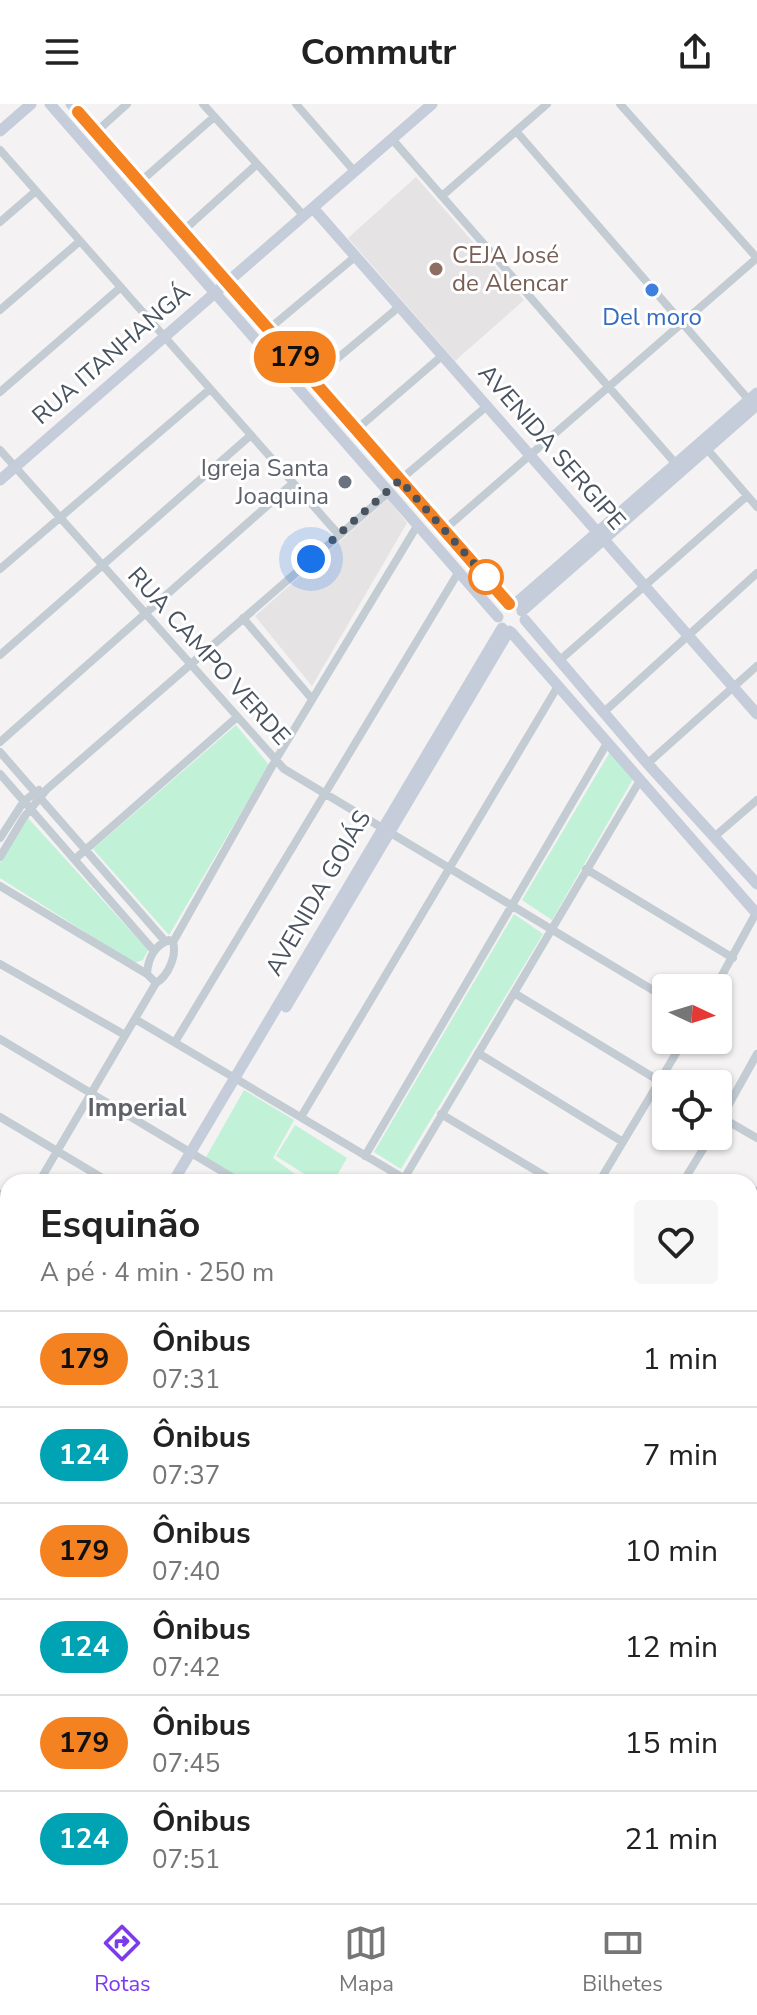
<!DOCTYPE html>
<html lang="pt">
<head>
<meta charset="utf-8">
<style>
  body { margin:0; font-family:"Nunito Sans",sans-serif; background:#f6f6f6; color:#222; height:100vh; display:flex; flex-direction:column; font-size:30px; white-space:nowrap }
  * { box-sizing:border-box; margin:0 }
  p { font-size:26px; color:#767676 }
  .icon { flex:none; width:44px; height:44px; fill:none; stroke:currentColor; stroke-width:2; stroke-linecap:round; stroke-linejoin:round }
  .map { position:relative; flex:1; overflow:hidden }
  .drawer { position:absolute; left:0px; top:1070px; width:758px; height:730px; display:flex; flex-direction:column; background:#fff; border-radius:24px 24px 0 0; box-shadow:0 2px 6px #0004 }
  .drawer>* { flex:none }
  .badge { padding:0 16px; border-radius:26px; font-size:28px; line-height:52px }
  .needle { width:52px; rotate:94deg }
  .fabs { position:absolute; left:652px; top:870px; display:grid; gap:16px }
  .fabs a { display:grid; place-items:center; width:80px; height:80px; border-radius:8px; background:#fff; box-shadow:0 2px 6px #0004; font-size:40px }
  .you { position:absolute; width:40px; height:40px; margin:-20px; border:6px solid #fff; border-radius:50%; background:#1a73e8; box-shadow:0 0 0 12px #1a73e833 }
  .map>.badge { position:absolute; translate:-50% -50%; box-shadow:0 0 0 4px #fff }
  .round { display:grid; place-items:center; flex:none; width:84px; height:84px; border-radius:8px; background:#f6f6f6 }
  .head { display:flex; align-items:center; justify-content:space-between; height:136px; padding:0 40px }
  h1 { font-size:38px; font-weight:700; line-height:60px }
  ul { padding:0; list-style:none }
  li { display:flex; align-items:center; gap:24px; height:96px; padding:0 40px; border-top:2px solid #e0e0e0 }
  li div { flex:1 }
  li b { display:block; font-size:30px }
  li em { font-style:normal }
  li .badge { min-width:88px; font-weight:700; text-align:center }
  header { display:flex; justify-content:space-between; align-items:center; height:104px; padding:0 40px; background:#fff; font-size:36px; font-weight:700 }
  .menu { display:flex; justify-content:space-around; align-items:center; height:112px; border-top:2px solid #e0e0e0; background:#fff; font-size:22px; color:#767676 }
  .menu a { display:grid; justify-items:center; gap:4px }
  .menu .current { color:#7c3aed }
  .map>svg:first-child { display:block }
  .education { fill:#e5e3e4 }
  .green { fill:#c1f1d7 }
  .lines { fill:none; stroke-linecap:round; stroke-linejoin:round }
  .street { stroke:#c3cbd3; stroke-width:8 }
  .secondary { stroke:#c5cdda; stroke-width:11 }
  .line-casing { stroke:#fff; stroke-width:18 }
  .line { stroke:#f58220; stroke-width:12 }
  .walk { stroke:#495360; stroke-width:8; stroke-dasharray:0 14.4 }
  .education-dot { fill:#8d6e63; stroke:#fff; stroke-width:3 }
  .shop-dot { fill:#3f7fe0; stroke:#fff; stroke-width:3 }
  .worship-dot { fill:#6b7280; stroke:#fff; stroke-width:3 }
  .stop-dot { fill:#fff; stroke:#f58220; stroke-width:4 }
  .labels { text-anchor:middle; stroke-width:6; stroke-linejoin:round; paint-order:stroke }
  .education-label { font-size:24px; fill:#785e54; stroke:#fff; text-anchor:start }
  .shop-label { font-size:24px; fill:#366cbe; stroke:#fff }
  .street-label { font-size:24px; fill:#495360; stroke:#fff }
  .worship-label { font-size:24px; fill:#5b616d; stroke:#fff; text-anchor:end }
  .neighbourhood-label { font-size:26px; font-weight:bold; fill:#5e6167; stroke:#fff }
</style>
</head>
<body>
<header><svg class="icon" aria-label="menu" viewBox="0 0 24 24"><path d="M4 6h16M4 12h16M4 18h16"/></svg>Commutr<svg class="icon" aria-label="share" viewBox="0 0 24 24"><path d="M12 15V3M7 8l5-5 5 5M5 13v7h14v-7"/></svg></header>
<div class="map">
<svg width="757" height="1799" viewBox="0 0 757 1799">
  <rect width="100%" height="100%" fill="#f4f2f2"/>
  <path class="education" d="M416 73 524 196 455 257 348 134Z
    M388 395 407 419 312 582 255 512Z"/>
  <path class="green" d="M236 621 269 661 169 831 93 745Z
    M610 648 633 675 552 816 522 796Z
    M28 714 148 846 143 856 134 859 0 774V759Z
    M514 810 543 830 401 1065 374 1048Z
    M244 986 294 1016 273 1054 306 1078H242L205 1055Z
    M295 1021 347 1054 333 1078H317L276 1052Z"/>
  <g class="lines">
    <path class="street" d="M203 0 304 112
      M296 0 355 68
      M620 0 757 154
      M516 27 749 296
      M96 28 127 0
      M392 35 676 360
      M0 46 339 431
      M140 78 214 13
      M442 92 547 0
      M0 118 36 87
      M183 127 256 61
      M0 206 80 137
      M270 224 356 152
      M314 274 400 202
      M0 288 121 183
      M357 325 443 251
      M707 345 757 403
      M0 346 284 665 666 894
      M400 376 487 302
      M445 425 757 154
      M0 465 210 285
      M243 514 312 595
      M0 551 251 331
      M560 556 747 392
      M604 608 757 469
      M0 638 293 379
      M0 648 165 837
      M647 660 757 562
      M0 670 154 847
      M714 733 757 696
      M0 734 24 697 39 686
      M0 753 24 713 47 685 388 389
      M75 755 236 614
      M586 765 733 854
      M0 782 147 870
      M169 836 173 838C177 852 168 872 156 879L147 870C148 855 153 842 169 836Z
      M173 838 275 657 417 422
      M0 860 125 931
      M715 884 756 809
      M514 889 666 981
      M135 915 410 1078
      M0 935 240 1078
      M175 938 458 469
      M478 949 623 1038
      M441 1010 555 1078
      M719 1012 757 1034
      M0 1013 109 1078
      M301 1013 558 582
      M718 1020 757 950
      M365 1052 606 641
      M39 1078 156 879
      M402 1078 639 678
      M599 1078 684 936
      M683 1078 711 1032
      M0 1090 8 1095
      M750 1099 757 1087
      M0 1142 8 1129
      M0 1166 8 1171
      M750 1236 757 1223
      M0 1242 8 1247
      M750 1243 757 1247
      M750 1320 757 1324
      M0 1332 8 1342
      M0 1385 8 1395
      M750 1393 757 1398
      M0 1448 8 1456
      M750 1467 757 1471
      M750 1539 757 1544
      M0 1554 8 1563
      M750 1613 757 1617
      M0 1629 8 1635
      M750 1687 757 1692
      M0 1712 3 1708 8 1711
      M750 1765 757 1769
      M685 1792 697 1799
      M165 1799 170 1792
      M250 1799 254 1792
      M331 1799 335 1792
      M392 1799 397 1792
      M450 1799 454 1792"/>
    <path class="secondary" d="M50 0 498 513
      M71 0 509 500
      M0 27 31 0
      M313 104 757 610
      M0 376 432 0
      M514 501 757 289
      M522 507 757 301
      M525 516 646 658 757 780
      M511 528 757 810
      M286 903 509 527
      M173 1078 502 524
      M0 1361 8 1348
      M750 1635 757 1623"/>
  </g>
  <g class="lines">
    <defs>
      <path id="line" d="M78 8 509 500"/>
    </defs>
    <use href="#line" class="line-casing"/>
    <use href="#line" class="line"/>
    <path class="walk" d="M311 455 400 376 486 473"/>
  </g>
  <circle class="education-dot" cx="436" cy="165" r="8"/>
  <circle class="shop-dot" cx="652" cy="186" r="8"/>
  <circle class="worship-dot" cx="345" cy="378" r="8"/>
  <circle class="stop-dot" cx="486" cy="473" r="16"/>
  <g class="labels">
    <g class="education-label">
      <text x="452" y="159">CEJA José<tspan x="452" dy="28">de Alencar</tspan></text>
    </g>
    <g class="shop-label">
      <text x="652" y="221">Del moro</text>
    </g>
    <g class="street-label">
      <text transform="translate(111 250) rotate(-41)" y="8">RUA ITANHANGÁ</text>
      <text transform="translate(552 343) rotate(49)" y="8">AVENIDA SERGIPE</text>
      <text transform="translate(209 552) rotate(48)" y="8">RUA CAMPO VERDE</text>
      <text transform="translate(318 789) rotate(-60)" y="8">AVENIDA GOIÁS</text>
    </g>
    <g class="worship-label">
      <text x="329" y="372">Igreja Santa<tspan x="329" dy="28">Joaquina</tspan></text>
    </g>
    <g class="neighbourhood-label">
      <text x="137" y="1012">Imperial</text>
    </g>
  </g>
</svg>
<div class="fabs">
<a><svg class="needle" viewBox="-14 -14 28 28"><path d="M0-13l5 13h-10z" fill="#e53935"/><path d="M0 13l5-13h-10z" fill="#767676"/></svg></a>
<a><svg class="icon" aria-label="locate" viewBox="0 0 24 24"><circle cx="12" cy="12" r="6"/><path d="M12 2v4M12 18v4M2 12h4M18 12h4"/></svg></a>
</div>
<div class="you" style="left:311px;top:455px"></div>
<b class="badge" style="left:295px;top:253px;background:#f58220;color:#111">179</b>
<section class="drawer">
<div class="head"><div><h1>Esquinão</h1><p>A pé · 4 min · 250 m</p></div><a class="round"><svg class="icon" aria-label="heart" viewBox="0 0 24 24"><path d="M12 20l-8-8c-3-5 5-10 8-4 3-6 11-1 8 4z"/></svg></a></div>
<ul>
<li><span class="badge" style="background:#f58220;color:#111">179</span><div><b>Ônibus</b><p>07:31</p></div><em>1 min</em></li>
<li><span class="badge" style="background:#00a3b4;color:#fff">124</span><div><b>Ônibus</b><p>07:37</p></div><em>7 min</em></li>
<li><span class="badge" style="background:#f58220;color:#111">179</span><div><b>Ônibus</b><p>07:40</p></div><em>10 min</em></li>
<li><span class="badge" style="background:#00a3b4;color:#fff">124</span><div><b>Ônibus</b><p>07:42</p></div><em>12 min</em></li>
<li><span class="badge" style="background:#f58220;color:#111">179</span><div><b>Ônibus</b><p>07:45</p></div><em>15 min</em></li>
<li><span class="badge" style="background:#00a3b4;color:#fff">124</span><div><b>Ônibus</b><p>07:51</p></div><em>21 min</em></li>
</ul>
</section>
</div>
<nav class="menu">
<a class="current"><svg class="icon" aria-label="directions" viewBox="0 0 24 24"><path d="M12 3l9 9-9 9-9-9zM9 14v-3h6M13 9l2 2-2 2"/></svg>Rotas</a>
<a><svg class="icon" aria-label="map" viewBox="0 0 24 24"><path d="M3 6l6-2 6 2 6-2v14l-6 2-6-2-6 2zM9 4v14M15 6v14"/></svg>Mapa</a>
<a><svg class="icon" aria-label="tickets" viewBox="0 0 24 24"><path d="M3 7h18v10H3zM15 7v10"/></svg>Bilhetes</a>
</nav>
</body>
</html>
